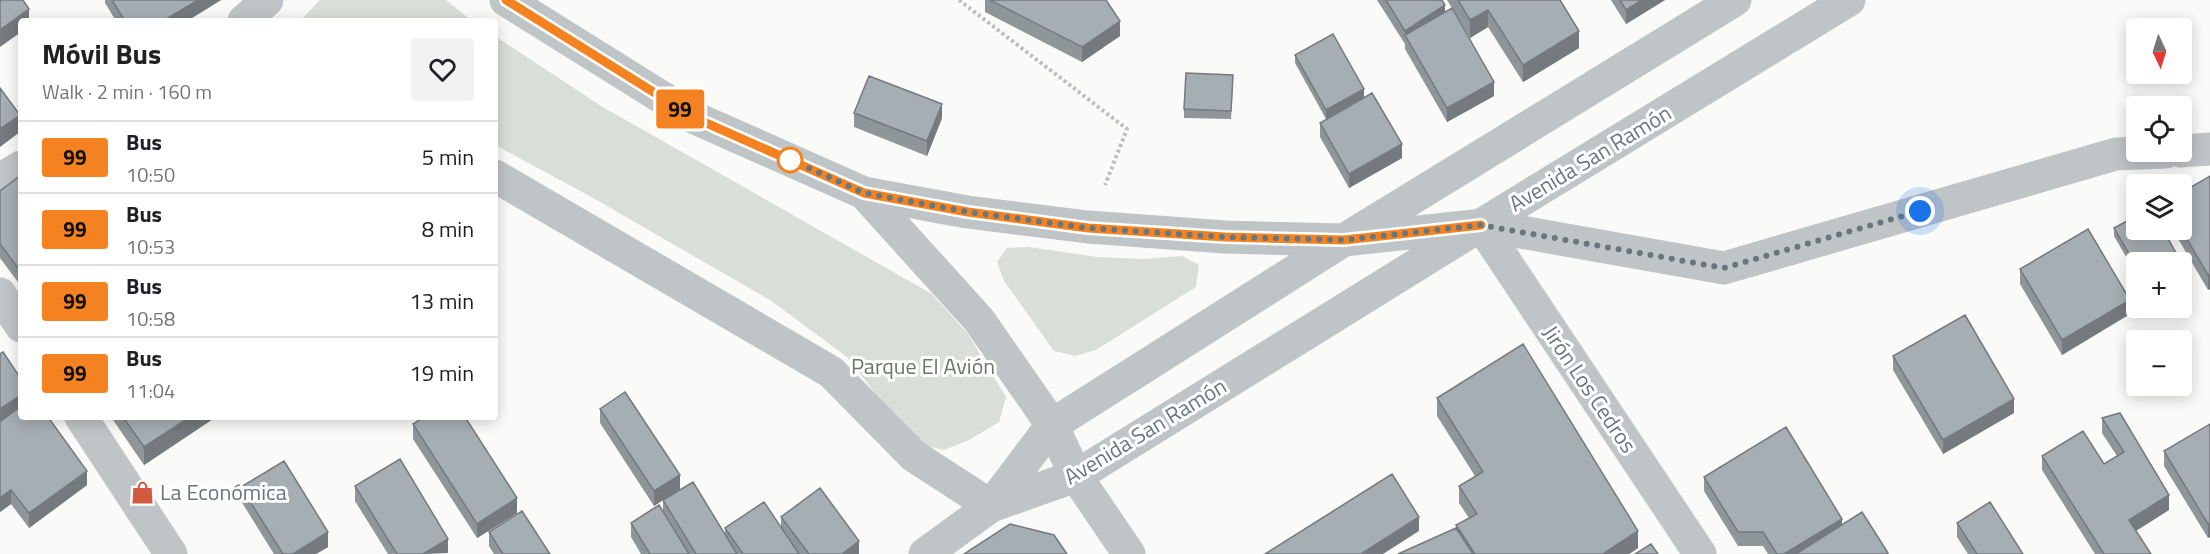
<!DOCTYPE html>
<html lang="en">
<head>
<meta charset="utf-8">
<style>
  body { margin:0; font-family:"Titillium Web",sans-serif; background:#f2f2f2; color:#202124; height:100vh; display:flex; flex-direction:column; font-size:22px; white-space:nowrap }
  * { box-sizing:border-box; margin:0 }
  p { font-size:20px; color:#757577 }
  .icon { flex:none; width:33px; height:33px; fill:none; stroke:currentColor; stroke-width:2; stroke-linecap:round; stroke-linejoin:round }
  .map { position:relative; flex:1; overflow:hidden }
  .drawer { position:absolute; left:18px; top:18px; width:480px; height:402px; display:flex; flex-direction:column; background:#fff; border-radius:6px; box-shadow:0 3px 15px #0003 }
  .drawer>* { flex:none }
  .badge { padding:0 12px; border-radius:4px; font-size:21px; line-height:39px }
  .needle { width:39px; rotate:176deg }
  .tools { position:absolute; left:2126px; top:18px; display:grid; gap:12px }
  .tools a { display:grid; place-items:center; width:66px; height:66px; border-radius:6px; background:#fff; box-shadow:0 3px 15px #0003; font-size:30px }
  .you { position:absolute; width:30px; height:30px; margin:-15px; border:4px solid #fff; border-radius:50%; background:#1a73e8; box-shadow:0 0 0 9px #1a73e833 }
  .map>.badge { position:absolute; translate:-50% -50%; box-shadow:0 0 0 3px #fff }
  .round { display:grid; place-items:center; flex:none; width:63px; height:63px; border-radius:6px; background:#f2f2f2 }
  .summary { display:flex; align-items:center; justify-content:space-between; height:102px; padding:0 24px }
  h1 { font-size:28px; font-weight:700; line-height:45px }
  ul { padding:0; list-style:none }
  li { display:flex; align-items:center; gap:18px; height:72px; padding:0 24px; border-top:2px solid #e0e0e0 }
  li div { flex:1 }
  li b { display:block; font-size:22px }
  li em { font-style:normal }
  li .badge { min-width:66px; font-weight:700; text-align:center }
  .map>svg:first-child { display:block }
  .green { fill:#daded8 }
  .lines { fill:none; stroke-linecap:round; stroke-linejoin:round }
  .path { stroke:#babec0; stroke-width:4; stroke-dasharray:3 3; stroke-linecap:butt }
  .minor { stroke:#bfc4c7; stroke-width:33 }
  .tertiary { stroke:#bfc4c7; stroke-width:33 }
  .wall { fill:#8e9699 }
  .shaded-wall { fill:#747a7d }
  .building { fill:#a5aeb2; stroke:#747a7d; stroke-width:1.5 }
  .line-casing { stroke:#fff; stroke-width:14 }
  .line { stroke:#f58220; stroke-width:9 }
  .walk { stroke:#677780; stroke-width:6; stroke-dasharray:0 10.8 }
  .stop-dot { fill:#fff; stroke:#f58220; stroke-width:3 }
  .labels { text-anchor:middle; stroke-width:6; stroke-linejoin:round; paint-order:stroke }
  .street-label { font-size:22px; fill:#677780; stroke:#fff }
  .park-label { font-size:22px; fill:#6a7966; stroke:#fff }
  .poi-label { font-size:22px; fill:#677780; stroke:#fff; text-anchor:start }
</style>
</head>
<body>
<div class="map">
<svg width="2210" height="554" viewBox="0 0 2210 554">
  <rect width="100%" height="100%" fill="#fafaf8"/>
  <path class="green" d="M320 0H446L472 21H300Z
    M495 36 601 106 932 294 968 334 1006 397 999 422 971 439 944 450 922 445 893 416 847 357 770 300 586 194 495 145Z
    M1029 247 1097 257 1142 259 1182 256 1199 265 1196 287 1096 350 1075 356 1054 351 1004 281 997 262 1007 248Z"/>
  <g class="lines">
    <path class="path" d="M959 0 1127 129 1105 185"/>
    <path class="minor" d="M244 21 267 0
      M2181 151 2210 149
      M495 176 831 372 914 456 991 506
      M0 180 21 167
      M1481 225 1724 268 2116 154 2166 152
      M1481 225 1700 554
      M0 294 21 326
      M81 417 171 554"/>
    <path class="tertiary" d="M506 0 695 118 864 193 967 212 1088 227 1225 237 1344 240 1474 226
      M864 193 979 320 1052 425 1076 476 1129 554
      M991 506 1052 425 1344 240 1735 0
      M925 554 991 506 1076 476 1481 225 1849 0"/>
  </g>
  <path class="wall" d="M105 0H221L187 21H116L105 3Z
    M985 0H1106L1120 36 1082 62 985 12Z
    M1377 0H1442L1445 12 1494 96 1447 122 1405 49V44Z
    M1447 0H1560L1579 48 1523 82 1488 27 1470 38Z
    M1611 0H1665L1626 24Z
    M1333 34 1326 119 1295 63V55Z
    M1233 83 1231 119 1184 118V109Z
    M854 113 942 118 927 156 854 127Z
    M1320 123 1402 158 1349 188 1320 137Z
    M21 175V286L0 258V191Z
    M2210 176V289L2208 290 2173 230H2181Z
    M2114 228 2179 262H2136V274L2114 236Z
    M2020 269 2130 314 2062 355 2020 284Z
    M1893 356 2014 413 1943 454 1893 370Z
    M1437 398 1638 548 1629 554H1398L1456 528V525L1469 518 1459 503V486L1475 476 1437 416Z
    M600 409 680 489 654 506 600 423Z
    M21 417 87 485 29 528 11 504 0 512Z
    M111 417H216L144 465Z
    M2102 418 2169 510 2136 531 2151 554H2095L2042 470V456L2104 464 2117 456 2102 433Z
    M413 424 517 513 477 538 413 439Z
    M2210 424V537L2208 538 2164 466V451Z
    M1704 477 1842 524 1888 554H1768L1763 546H1738L1704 491Z
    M355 486 448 553 388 554 355 501Z
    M241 487 328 547 316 554H274L241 501Z
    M663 500 725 535V528L781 527V517L859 554H641L631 537V523L663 512Z
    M1957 523 2023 554H1968L1957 537Z
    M489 532 550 554H494L489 546Z"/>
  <path class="shaded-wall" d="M198 0H221L187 21H163Z
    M1642 0H1665L1626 24V10Z
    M1445 5V20L1405 36V31Z
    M29 9V21H21V32L0 47V30Z
    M1488 10V27L1470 38V20Z
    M1120 21V36L1082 62V47Z
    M1579 31V48L1523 82V65Z
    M1494 82V96L1447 122V108Z
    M1364 89V98L1326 119V110Z
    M942 104V118L927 156V141Z
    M20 115V132L0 147V129Z
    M1402 144V158L1349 188V174Z
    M2179 258V262H2172Z
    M2210 274V289L2208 290V275Z
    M2130 300V314L2062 355V340Z
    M21 395V409L0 424V409Z
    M2014 399V413L1943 454V440Z
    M190 417H216L144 465V447Z
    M87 471V485L29 528V513Z
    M680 475V489L654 506V491Z
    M11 490V504L0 512V498Z
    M2169 495V510L2129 535V520Z
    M517 498V513L477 538V524Z
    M1419 517V531L1383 554H1361Z
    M1842 519V533L1808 554H1784Z
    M2210 523V537L2208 538V524Z
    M1638 531V548L1629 554H1603Z
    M328 532V547L316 554H293Z
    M448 539V553L423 554Z
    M859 541V554H842Z"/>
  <path class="building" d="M0 0H23L29 9 0 30Z
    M112 0H198L163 21H125Z
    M990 0H1106L1120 21 1082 47Z
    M1386 0H1442L1445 5 1405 31Z
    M1458 0H1560L1579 31 1523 65 1488 10 1470 20Z
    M1620 0H1642L1626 10Z
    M1452 8 1494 82 1447 108 1405 35Z
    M1333 34 1364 89 1326 110 1295 55Z
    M1186 73 1233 75 1231 111 1184 109Z
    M869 76 942 104 927 141 854 113Z
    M0 88 20 115 0 129Z
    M1372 93 1402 144 1349 174 1320 123Z
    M21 175V272L0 244V191Z
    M2210 176V274L2208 275 2181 229V193Z
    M2136 216V230H2163L2179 258 2172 262H2136V266L2114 228Z
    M2088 229 2130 300 2062 340 2020 269Z
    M1965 315 2014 399 1943 440 1893 356Z
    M1523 344 1638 531 1603 554H1475L1456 525 1477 514 1459 486 1483 472 1437 398Z
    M3 352 21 379V395L0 409V354Z
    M625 392 680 475 654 491 600 409Z
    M21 406V417H48L87 471 29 513 11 490 0 498V422Z
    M2120 413 2169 495 2129 520 2151 554H2104L2042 456 2083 431 2104 464 2124 452 2102 418Z
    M123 417H190L144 447Z
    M424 417H465L517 498 477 524 413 424Z
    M2210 424V523L2208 524 2164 451Z
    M1786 427 1842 519 1784 554H1777L1763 532H1738L1704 477Z
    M400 459 448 539 423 554H397L355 486Z
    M284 461 328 532 293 554H283L241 487Z
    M1392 474 1419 517 1361 554H1265Z
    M693 482 737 554H696L663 500Z
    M820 488 859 541 842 554H809L781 517Z
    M764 502 799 554H743L725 528Z
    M1990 502 2023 554H1977L1957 523Z
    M659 505 689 554H650L631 523Z
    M522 511 550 554H503L489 532Z
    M1862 512 1888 553 1887 554H1796Z
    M1010 524 1054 535 1067 554H964Z
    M1456 528 1473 554H1398Z
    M1651 544 1658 554H1635Z"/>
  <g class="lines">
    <defs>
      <path id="line" d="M506 0 695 118 864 193 968 212 1088 228 1225 237 1344 240 1481 225"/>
    </defs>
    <use href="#line" class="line-casing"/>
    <use href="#line" class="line"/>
    <path class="walk" d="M790 160 780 155 864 193 968 212 1088 228 1225 237 1344 240 1481 225 1724 268 1920 211"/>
  </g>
  <defs>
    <symbol id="shop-bare" viewBox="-9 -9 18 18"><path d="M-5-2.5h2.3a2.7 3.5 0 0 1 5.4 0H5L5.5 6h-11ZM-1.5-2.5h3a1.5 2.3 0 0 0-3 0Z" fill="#d25b3f" stroke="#fff" stroke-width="2.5" paint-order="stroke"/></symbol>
  </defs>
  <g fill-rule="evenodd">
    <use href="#shop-bare" x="126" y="476" width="33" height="33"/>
  </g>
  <circle class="stop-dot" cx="790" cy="160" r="12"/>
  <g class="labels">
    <g class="street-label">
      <text transform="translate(1590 158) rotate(-31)" y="8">Avenida San Ramón</text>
      <text transform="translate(1590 389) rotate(56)" y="8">Jirón Los Cedros</text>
      <text transform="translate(1145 431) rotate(-31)" y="8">Avenida San Ramón</text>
    </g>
    <g class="park-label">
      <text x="923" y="374">Parque El Avión</text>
    </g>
    <g class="poi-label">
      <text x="160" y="500">La Económica</text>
    </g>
  </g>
</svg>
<div class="tools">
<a><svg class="needle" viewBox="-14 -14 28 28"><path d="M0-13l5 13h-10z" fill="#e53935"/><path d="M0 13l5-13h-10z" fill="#757577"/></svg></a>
<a><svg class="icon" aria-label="locate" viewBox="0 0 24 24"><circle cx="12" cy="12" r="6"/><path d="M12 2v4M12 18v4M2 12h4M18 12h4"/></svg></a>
<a><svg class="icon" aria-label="layers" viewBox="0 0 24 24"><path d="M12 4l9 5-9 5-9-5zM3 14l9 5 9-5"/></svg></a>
<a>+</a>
<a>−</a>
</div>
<div class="you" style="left:1920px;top:211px"></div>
<b class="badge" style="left:680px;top:109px;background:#f58220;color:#111">99</b>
<section class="drawer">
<div class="summary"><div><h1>Móvil Bus</h1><p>Walk · 2 min · 160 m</p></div><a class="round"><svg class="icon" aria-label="heart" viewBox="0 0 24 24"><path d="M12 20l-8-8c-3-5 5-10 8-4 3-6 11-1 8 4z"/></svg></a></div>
<ul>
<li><span class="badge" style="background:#f58220;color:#111">99</span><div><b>Bus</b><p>10:50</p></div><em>5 min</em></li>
<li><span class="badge" style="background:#f58220;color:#111">99</span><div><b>Bus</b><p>10:53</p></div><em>8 min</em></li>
<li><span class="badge" style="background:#f58220;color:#111">99</span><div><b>Bus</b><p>10:58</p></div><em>13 min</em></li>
<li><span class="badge" style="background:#f58220;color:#111">99</span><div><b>Bus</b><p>11:04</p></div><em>19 min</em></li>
</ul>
</section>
</div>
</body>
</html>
